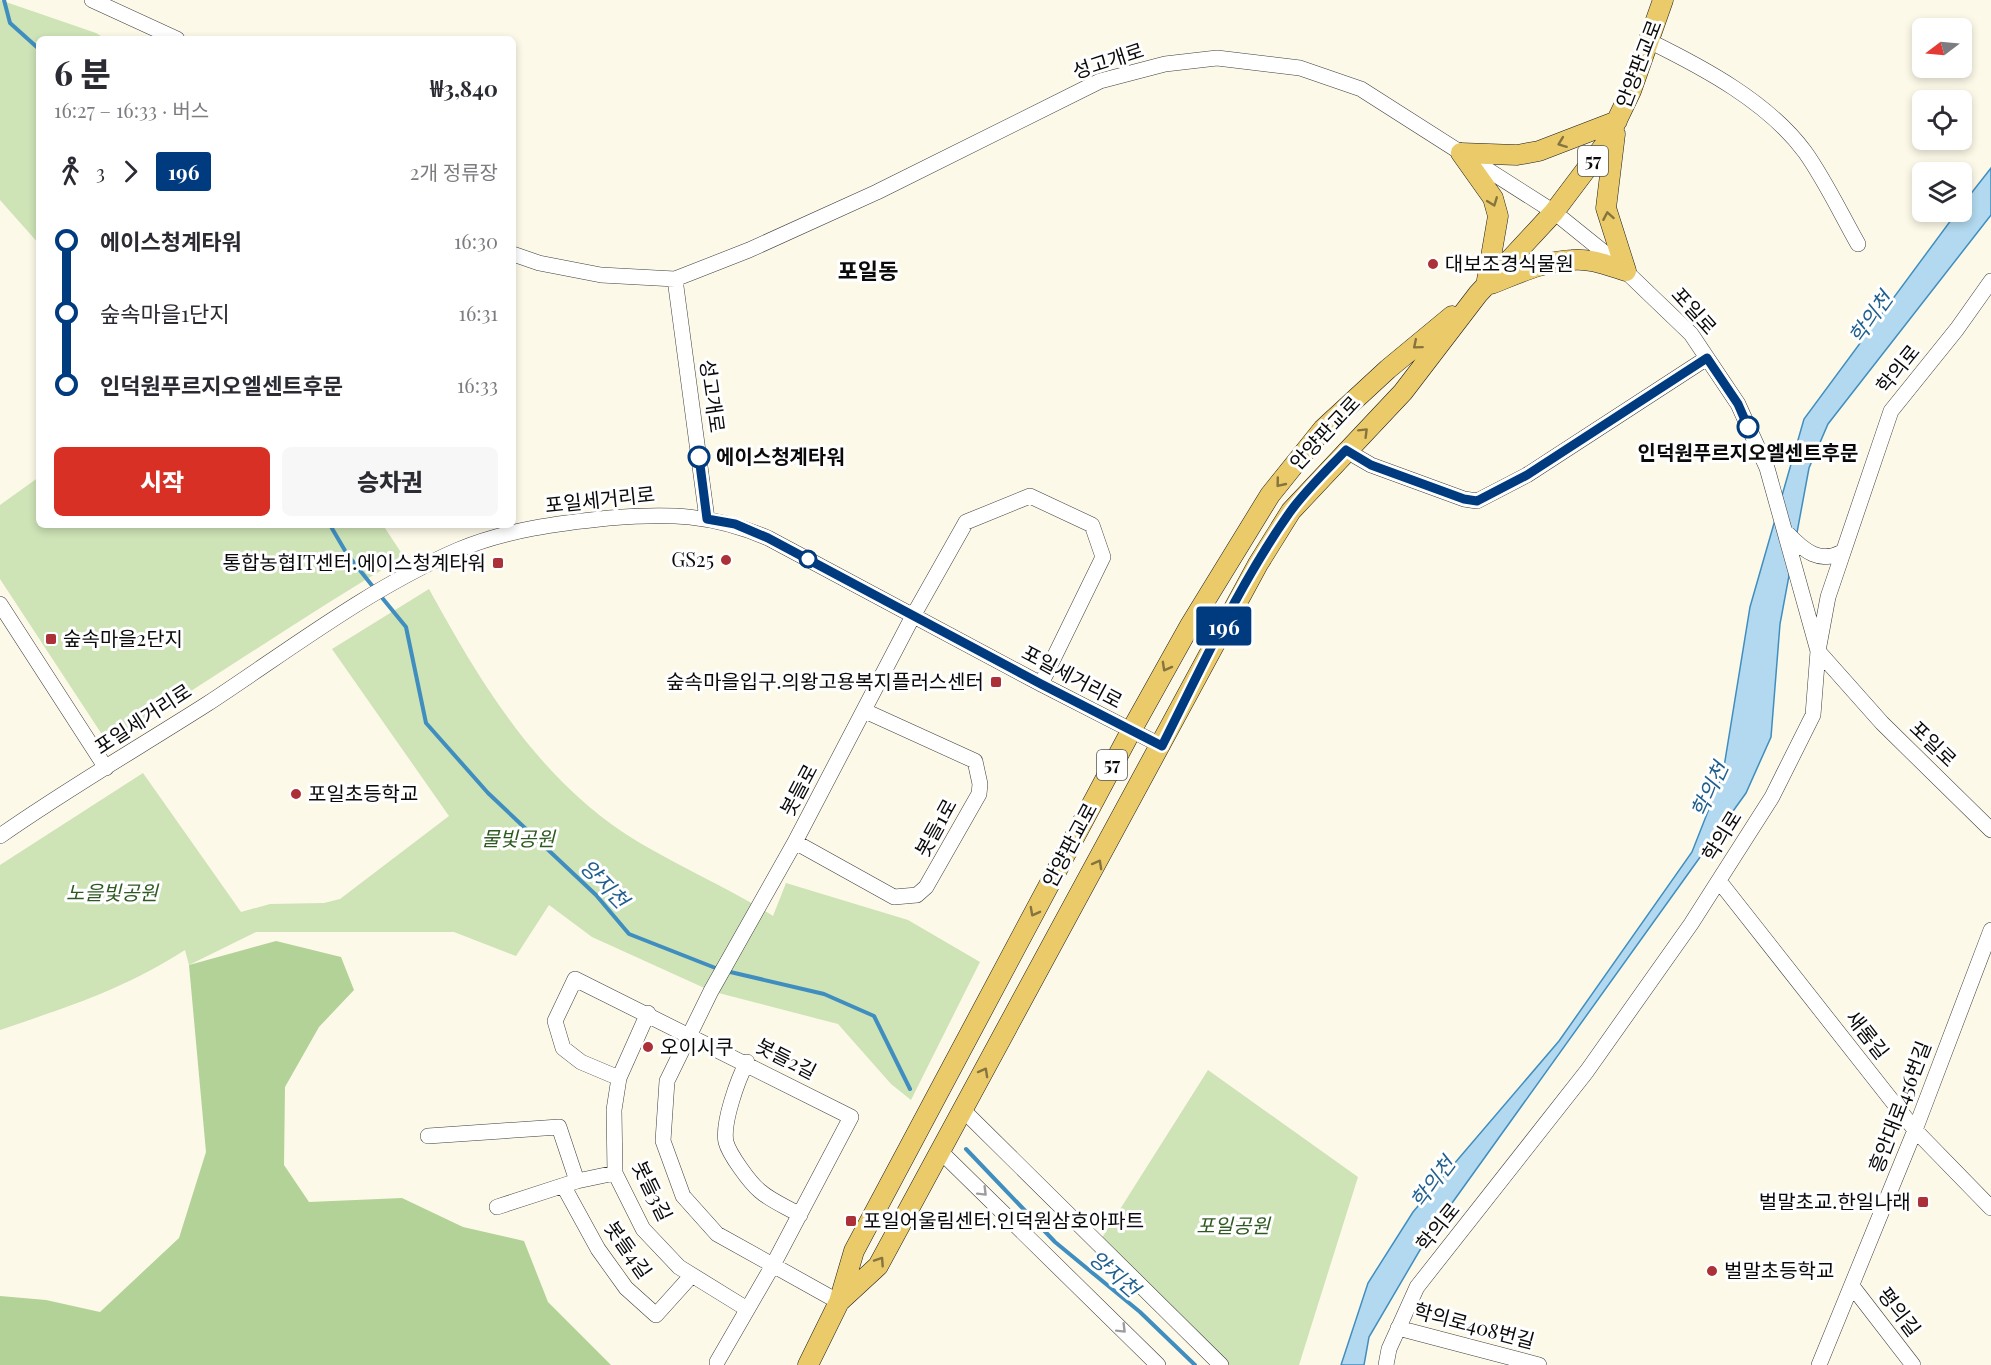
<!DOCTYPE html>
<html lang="ko">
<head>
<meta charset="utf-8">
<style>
  body { margin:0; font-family:"Playfair Display","Noto Sans KR",serif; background:#f7f7f7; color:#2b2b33; height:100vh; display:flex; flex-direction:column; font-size:22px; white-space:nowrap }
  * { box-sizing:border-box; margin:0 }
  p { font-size:20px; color:#7c7c81 }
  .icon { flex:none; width:33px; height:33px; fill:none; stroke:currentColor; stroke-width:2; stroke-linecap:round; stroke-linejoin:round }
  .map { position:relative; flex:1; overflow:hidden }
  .sheet { position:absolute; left:36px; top:36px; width:480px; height:492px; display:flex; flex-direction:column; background:#fff; border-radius:9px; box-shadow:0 3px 9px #0003 }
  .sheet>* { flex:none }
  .badge { padding:0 12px; border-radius:4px; font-size:21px; line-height:39px }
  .needle { width:39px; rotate:254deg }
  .buttons { position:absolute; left:1912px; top:18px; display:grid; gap:12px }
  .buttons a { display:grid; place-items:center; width:60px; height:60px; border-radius:9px; background:#fff; box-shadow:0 3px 9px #0003; font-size:30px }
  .map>.badge { position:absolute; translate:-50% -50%; box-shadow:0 0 0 3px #fff }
  .legs { display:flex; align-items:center; gap:9px; height:66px; padding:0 18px; font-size:20px }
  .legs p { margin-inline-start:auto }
  .head { display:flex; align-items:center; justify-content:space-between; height:102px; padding:0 18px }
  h1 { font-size:33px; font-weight:800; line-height:45px }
  .action { display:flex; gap:12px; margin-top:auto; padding:12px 18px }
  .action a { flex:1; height:69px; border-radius:9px; background:#d93025; color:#fff; font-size:24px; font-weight:800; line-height:69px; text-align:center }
  .action a+a { background:#f7f7f7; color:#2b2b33 }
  ul { padding:0 18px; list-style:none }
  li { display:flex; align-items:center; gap:21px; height:72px; font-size:22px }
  li i { display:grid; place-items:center; width:9px; height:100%; margin:0 8px; background:currentColor }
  li i::after { content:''; width:15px; height:15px; margin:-8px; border:4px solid; border-radius:50%; background:#fff }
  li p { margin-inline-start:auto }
  li:first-child i { background:linear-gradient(#0000 50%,currentColor 0) }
  li:last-child i { background:linear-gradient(currentColor 50%,#0000 0) }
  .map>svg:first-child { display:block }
  .green { fill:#cee3b6 }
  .forest { fill:#b2d297 }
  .water { fill:#b2d9ef; stroke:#408ebf; stroke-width:1.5 }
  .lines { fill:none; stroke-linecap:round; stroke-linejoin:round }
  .stream { stroke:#408ebf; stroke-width:4 }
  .minor-casing { stroke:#3d3d3d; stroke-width:16 }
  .major-casing { stroke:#1b1b1b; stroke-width:21 }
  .minor { stroke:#fff; stroke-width:15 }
  .major { stroke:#ebca6a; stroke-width:20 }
  .oneway { stroke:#86743f }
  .oneway2 { stroke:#9d9d9d }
  .line-1-casing { stroke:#fff; stroke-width:14 }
  .line-1 { stroke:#003b80; stroke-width:9 }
  .poi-dot { fill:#ab3037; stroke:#fff; stroke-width:2 }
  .stop-1-dot { fill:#fff; stroke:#003b80; stroke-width:3 }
  .labels { text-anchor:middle; stroke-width:6; stroke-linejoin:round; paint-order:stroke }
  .shield { fill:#fff; stroke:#545454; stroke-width:1.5 }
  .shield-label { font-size:18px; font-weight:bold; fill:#0a0a0a }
  .street-label { font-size:20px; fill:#0a0a0a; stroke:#fff }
  .poi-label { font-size:20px; fill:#0a0a0a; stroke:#fff; text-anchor:start }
  .stop-label { font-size:20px; font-weight:bold; fill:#0a0a0a; stroke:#fff }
  .park-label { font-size:20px; font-style:italic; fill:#2e5a21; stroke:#fff }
  .water-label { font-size:21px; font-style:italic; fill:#205f8e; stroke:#fff }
  .quarter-label { font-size:22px; font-weight:bold; fill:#0a0a0a; stroke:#fff }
</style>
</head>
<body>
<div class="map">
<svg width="1991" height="1365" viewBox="0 0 1991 1365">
  <rect width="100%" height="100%" fill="#fdf9e8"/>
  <path class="green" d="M0 0 96 33 106 39H39V244L0 200Z
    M39 477V525H383L404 557C306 614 213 679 116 738L101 733 0 579V505Z
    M429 589C482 686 542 785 640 843 684 869 730 889 773 916L786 883 908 920 980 962 911 1100 891 1084 838 1024 711 991 592 937 549 905 516 956 454 932H256L189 965 185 950C125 989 67 1007 0 1030V865L143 773 241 912 270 904 324 903 340 899 449 816 332 649Z
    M1208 1070 1358 1177 1299 1365H1226L1098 1244Z"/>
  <path class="forest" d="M276 941 341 957 354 990 319 1027 285 1087 284 1165 309 1202 402 1198 463 1227 524 1241 548 1302 611 1365H0V1296L46 1300 100 1312 179 1238 206 1152 189 965Z"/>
  <path class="water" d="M1991 168V215L1828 424 1809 468 1780 624 1771 737 1746 793 1427 1238 1369 1337 1364 1365H1341L1368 1283 1413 1212 1559 1041 1692 852 1723 773 1750 607 1804 419 1957 212H1962V205Z"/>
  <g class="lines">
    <path class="stream" d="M4 0 10 23 39 49
      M330 525 347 554 374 588
      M379 594 406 627 426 723 488 793 596 895 629 934 718 969
      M726 971 824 994 874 1016 910 1089
      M966 1149 1055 1242 1140 1312 1195 1365"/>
    <defs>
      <path id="minor" d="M92 0 177 39
        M1649 41C1704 68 1768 102 1805 152 1825 180 1841 214 1858 244
        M513 254 539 263 601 275 675 279 749 250 877 192 1100 81 1165 64 1217 58 1300 68 1361 89 1554 212 1616 262 1691 334 1738 404 1767 468 1818 651 1882 723 1991 830
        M675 279 707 519
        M1345 450 1371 465 1464 499 1477 501 1527 475 1707 358
        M1788 534C1804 551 1820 564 1842 552
        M0 604 106 768
        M0 836C67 789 138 748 207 704 288 651 368 589 458 550 505 530 559 523 609 518 669 513 712 514 768 538L1041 684 1162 746
        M795 842 894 897 917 895 926 887 979 794 980 784 975 761 865 711
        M1719 881 1915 1130 1991 1208
        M648 1013 619 1078 614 1110 615 1173 643 1229 679 1267 747 1309
        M747 1062C738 1079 722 1123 726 1142 729 1154 750 1183 760 1191 771 1201 787 1207 800 1215
        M619 1078 581 1062 563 1048 555 1021 575 979 851 1117 773 1265 717 1362
        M963 1110 1221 1365
        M428 1136 559 1127 577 1181
        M941 1152 1158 1365
        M564 1187 598 1249 626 1288 656 1315 692 1275
        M497 1207 577 1181 615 1173
        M1852 1286 1913 1365
        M839 1302 717 1234 683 1196 663 1141 667 1081 711 991 795 842 913 616 966 522 1030 496 1092 525 1103 557 1041 684
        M1398 1328 1539 1365
        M1386 1365 1389 1349 1417 1287 1587 1071 1691 924 1772 797 1813 715 1818 651 1828 597 1891 411 1957 329 1991 281
        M1819 1365 1915 1130 1991 930"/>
      <path id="major" d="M1615 134 1606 208 1626 271
        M1461 153 1517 155 1539 151 1617 121
        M1461 153 1493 198 1498 216 1486 286
        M1491 284C1517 274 1544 261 1572 260 1590 258 1609 266 1626 271
        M839 1302 878 1266 1258 564 1291 511 1403 392 1478 294 1554 212 1606 143 1631 91 1663 0
        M808 1365 839 1302 854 1251 1131 731 1189 627 1270 495 1323 429 1388 369 1452 316"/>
    </defs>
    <use href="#minor" class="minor-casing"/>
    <use href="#major" class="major-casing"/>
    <use href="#minor" class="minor"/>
    <use href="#major" class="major"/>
  </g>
  <defs><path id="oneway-chevron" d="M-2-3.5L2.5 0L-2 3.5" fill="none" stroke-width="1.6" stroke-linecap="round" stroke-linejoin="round" transform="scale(1.5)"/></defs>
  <g class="oneway">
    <use href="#oneway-chevron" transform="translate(1562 143) rotate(159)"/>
    <use href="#oneway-chevron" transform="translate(1493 202) rotate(69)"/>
    <use href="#oneway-chevron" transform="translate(1608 216) rotate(-100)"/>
    <use href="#oneway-chevron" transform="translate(1417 345) rotate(140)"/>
    <use href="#oneway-chevron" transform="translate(1364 432) rotate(-45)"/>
    <use href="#oneway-chevron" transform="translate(1280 483) rotate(129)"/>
    <use href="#oneway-chevron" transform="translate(1166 667) rotate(119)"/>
    <use href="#oneway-chevron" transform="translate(1098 864) rotate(-61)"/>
    <use href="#oneway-chevron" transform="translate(1034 912) rotate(118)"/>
    <use href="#oneway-chevron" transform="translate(984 1072) rotate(-61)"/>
    <use href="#oneway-chevron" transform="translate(880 1261) rotate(-56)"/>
  </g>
  <g class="oneway2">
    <use href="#oneway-chevron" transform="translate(983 1192) rotate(45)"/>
    <use href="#oneway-chevron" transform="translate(1122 1329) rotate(45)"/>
  </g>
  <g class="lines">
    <defs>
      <path id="line-1" d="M699 457 707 519 735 524 768 538 1041 684 1162 746C1202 667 1239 584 1290 512 1306 490 1327 470 1346 450L1371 465 1464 499 1477 501 1527 475 1707 358 1738 404 1748 427"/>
    </defs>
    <use href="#line-1" class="line-1-casing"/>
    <use href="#line-1" class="line-1"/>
  </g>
  <g class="poi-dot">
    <circle cx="1433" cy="264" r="6"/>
    <circle cx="726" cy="560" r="6"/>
    <rect x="492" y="557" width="12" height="12" rx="3"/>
    <rect x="45" y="633" width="12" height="12" rx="3"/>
    <rect x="990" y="676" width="12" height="12" rx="3"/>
    <circle cx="296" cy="794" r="6"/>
    <circle cx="648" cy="1047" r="6"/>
    <rect x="1917" y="1196" width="12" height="12" rx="3"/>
    <rect x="845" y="1215" width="12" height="12" rx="3"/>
    <circle cx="1712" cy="1271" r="6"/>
  </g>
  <g class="stop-1-dot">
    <circle cx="1748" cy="427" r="10"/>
    <circle cx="699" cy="457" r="10"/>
    <circle cx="808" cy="559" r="8"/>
  </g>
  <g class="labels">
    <g class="shield">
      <rect x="1578" y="146" width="30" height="30" rx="4.5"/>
      <rect x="1097" y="750" width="30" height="30" rx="4.5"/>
    </g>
    <g class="shield-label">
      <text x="1593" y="167">57</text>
      <text x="1112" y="771">57</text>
    </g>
    <g class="street-label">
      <text transform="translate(1108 61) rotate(-18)" y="7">성고개로</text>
      <text transform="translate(1639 64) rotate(-69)" y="7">안양판교로</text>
      <text transform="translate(1694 311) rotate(48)" y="7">포일로</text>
      <text transform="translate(1898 369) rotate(-51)" y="7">학의로</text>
      <text transform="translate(712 396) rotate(82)" y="7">성고개로</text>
      <text transform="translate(1325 433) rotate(-47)" y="7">안양판교로</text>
      <text transform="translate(600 500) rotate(-6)" y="7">포일세거리로</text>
      <text transform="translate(1072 677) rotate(28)" y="7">포일세거리로</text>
      <text transform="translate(143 719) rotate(-33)" y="7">포일세거리로</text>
      <text transform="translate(1933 744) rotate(44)" y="7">포일로</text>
      <text transform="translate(799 790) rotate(-62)" y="7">봇들로</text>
      <text transform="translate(936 828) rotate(-61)" y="7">봇들1로</text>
      <text transform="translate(1722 836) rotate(-58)" y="7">학의로</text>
      <text transform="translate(1070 845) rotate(-62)" y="7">안양판교로</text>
      <text transform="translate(1867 1035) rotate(52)" y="7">새롬길</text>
      <text transform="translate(786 1059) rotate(27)" y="7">봇들2길</text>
      <text transform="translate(1900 1107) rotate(-69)" y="7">흥안대로456번길</text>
      <text transform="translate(652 1191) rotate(64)" y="7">봇들3길</text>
      <text transform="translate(1438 1227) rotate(-51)" y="7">학의로</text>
      <text transform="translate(628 1250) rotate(55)" y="7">봇들4길</text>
      <text transform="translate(1899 1312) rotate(53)" y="7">평의길</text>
      <text transform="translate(1474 1326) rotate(15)" y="7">학의로408번길</text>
    </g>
    <g class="poi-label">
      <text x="1445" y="271">대보조경식물원</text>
      <text x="714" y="567" text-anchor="end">GS25</text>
      <text x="486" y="570" text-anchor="end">통합농협IT센터.에이스청계타워</text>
      <text x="63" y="646">숲속마을2단지</text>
      <text x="984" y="689" text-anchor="end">숲속마을입구.의왕고용복지플러스센터</text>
      <text x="308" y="801">포일초등학교</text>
      <text x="660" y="1054">오이시쿠</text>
      <text x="1911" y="1209" text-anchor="end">벌말초교.한일나래</text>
      <text x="863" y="1228">포일어울림센터.인덕원삼호아파트</text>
      <text x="1724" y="1278">벌말초등학교</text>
    </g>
    <g class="stop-label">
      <text x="1748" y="460">인덕원푸르지오엘센트후문</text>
      <text x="716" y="464" text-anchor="start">에이스청계타워</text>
    </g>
    <g class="park-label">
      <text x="518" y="846">물빛공원</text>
      <text x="112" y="900">노을빛공원</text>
      <text x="1233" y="1233">포일공원</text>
    </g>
    <g class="water-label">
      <text transform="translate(1871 318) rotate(-54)" y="7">학의천</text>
      <text transform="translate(1710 790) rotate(-65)" y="7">학의천</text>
      <text transform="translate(604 884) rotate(46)" y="7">양지천</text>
      <text transform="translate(1433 1183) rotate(-53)" y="7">학의천</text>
      <text transform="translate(1114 1274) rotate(41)" y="7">양지천</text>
    </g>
    <g class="quarter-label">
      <text x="868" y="279">포일동</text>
    </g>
  </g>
</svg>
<div class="buttons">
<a><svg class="needle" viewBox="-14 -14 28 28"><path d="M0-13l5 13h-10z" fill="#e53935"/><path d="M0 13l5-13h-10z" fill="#7c7c81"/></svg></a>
<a><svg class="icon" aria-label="locate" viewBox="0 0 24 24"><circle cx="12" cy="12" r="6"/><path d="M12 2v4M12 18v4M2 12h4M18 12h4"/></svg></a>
<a><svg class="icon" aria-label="layers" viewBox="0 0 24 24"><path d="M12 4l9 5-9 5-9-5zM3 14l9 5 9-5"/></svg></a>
</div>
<b class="badge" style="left:1224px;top:626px;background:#003b80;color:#fff">196</b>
<section class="sheet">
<div class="head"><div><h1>6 분</h1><p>16:27 – 16:33 · 버스</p></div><b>₩3,840</b></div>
<div class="legs"><svg class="icon" aria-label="walk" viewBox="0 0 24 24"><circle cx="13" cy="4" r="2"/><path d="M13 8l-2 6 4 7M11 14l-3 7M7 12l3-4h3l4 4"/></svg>3<svg class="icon" aria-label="forward" viewBox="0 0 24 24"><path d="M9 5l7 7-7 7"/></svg><b class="badge" style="background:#003b80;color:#fff">196</b><p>2개 정류장</p></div>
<ul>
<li><i style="color:#003b80"></i><b>에이스청계타워</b><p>16:30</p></li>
<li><i style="color:#003b80"></i><span>숲속마을1단지</span><p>16:31</p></li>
<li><i style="color:#003b80"></i><b>인덕원푸르지오엘센트후문</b><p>16:33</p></li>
</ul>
<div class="action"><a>시작</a><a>승차권</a></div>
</section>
</div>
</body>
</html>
